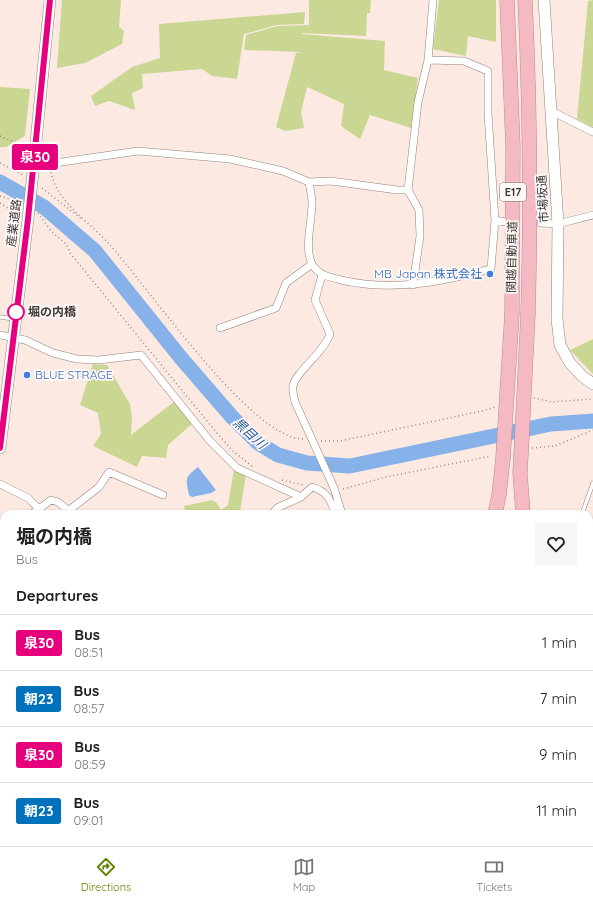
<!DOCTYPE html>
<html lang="en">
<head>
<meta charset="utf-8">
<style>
  body { margin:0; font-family:Quicksand,"Noto Sans JP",sans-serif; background:#f6f6f6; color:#222; height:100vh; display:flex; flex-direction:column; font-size:15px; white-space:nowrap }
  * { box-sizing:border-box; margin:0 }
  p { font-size:13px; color:#767676 }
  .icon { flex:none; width:22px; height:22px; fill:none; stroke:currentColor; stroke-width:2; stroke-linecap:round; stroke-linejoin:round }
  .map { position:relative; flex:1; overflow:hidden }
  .side { position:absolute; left:0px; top:510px; width:593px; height:336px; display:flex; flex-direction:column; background:#fff; border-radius:12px 12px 0 0; box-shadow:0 1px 3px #0004 }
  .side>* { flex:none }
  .badge { padding:0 8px; border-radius:3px; font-size:14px; line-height:26px }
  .map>.badge { position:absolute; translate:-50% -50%; box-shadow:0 0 0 2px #fff }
  h2 { padding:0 16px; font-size:15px; line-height:36px }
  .round { display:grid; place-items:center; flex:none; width:42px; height:42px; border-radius:0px; background:#f6f6f6 }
  .headline { display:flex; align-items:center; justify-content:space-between; height:68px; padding:0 16px }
  h1 { font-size:19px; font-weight:700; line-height:30px }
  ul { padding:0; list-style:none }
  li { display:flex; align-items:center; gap:12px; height:56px; padding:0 16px; border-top:1px solid #e0e0e0 }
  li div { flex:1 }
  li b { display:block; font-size:15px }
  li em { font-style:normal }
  li .badge { min-width:44px; font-weight:700; text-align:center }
  .dock { display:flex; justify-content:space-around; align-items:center; height:56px; border-top:1px solid #e0e0e0; background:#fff; font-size:11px; color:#767676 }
  .dock a { display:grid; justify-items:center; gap:2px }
  .dock .current { color:#628503 }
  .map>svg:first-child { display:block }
  .green { fill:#c9d792 }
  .water { fill:#86b1e9 }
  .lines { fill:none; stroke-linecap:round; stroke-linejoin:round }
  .river { stroke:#86b1e9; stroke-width:15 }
  .lane-casing { stroke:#92827b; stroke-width:4.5 }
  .street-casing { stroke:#92827b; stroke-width:8 }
  .secondary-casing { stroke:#92827b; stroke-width:12 }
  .highway-casing { stroke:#b58c91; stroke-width:15 }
  .path { stroke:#968a84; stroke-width:1.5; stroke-dasharray:1 3; stroke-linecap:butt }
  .lane { stroke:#fff; stroke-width:3.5 }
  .street { stroke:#fff; stroke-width:7 }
  .secondary { stroke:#fff; stroke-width:11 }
  .highway { stroke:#f5b9c3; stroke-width:14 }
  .secondary-bridge-casing { stroke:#92827b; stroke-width:12; stroke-linecap:butt }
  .highway-bridge-casing { stroke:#b58c91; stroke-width:15; stroke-linecap:butt }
  .secondary-bridge { stroke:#fff; stroke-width:11 }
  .highway-bridge { stroke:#f5b9c3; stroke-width:14 }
  .line-casing { stroke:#fff; stroke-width:9 }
  .line { stroke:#e6007e; stroke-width:6 }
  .shop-dot { fill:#3f7fe0; stroke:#fefaf9; stroke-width:1.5 }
  .stop-dot { fill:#fff; stroke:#e6007e; stroke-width:2 }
  .labels { text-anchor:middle; stroke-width:3.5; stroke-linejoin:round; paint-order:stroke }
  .shield { fill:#fefaf9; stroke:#787270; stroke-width:1 }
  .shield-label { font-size:11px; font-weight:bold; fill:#3f3835 }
  .street-label { font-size:12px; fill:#3f3835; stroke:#fefaf9 }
  .shop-label { font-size:12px; fill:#366cbe; stroke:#fefaf9; text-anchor:end }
  .stop-label { font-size:12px; font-weight:bold; fill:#3f3835; stroke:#fefaf9; text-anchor:start }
  .water-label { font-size:13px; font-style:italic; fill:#1e5497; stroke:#fefaf9 }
</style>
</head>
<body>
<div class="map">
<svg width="593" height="846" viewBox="0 0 593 846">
  <rect width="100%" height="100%" fill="#fceae2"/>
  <path class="green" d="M62 0H121L119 27 124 31 122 44 85 63 57 68Z
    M309 0H371L370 13H367L366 36 302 33 301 51 302 34 385 41 384 70 418 78 411 128 370 115 360 139 341 126 344 104 307 87 301 112 304 128 285 131 276 127 296 53 301 52 244 50 246 35 277 26 309 25Z
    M439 0H496V42L468 36 466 56 433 49Z
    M593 0V127L577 119 588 1Z
    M305 12 304 24 276 25 244 34 237 79 212 76 202 69 142 74 143 88 132 93 135 110 109 101 95 106 91 96 132 67 160 58 159 24Z
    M0 87 30 89 25 136 6 147H0Z
    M593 339V374L570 350Z
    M93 364 107 365 130 404 132 417 131 435 175 401 193 423 168 445 166 458 142 456 137 467 93 446 101 434 98 413 80 405Z
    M234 469 246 474 240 512 238 514H186L184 506 212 500 216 502 221 510 228 505Z"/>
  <path class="water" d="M198 467 216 490 211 493 192 497 189 495C186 478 184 478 198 467Z"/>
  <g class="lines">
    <path class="river" d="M0 182 44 207 95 251 181 358 232 417 258 443 278 455 307 463 350 466 551 424 593 421"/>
    <defs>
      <path id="lane" d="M0 317 14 319
        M582 514 593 483
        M589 544 593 546
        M0 687 4 690
        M0 699 4 693
        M87 842 92 846"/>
      <path id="street" d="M551 111 593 132
        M34 166 138 151 230 159 283 171 309 182 331 181 397 190H408
        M309 182C310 189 312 197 312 203 312 221 304 248 312 264 318 275 329 277 341 280 393 292 439 282 491 269L495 220 488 114V71L464 61 428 60 433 0
        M495 220 505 222
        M541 223 558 224 593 215
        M322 275 315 300 330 334C323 354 296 371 293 386 292 390 294 397 295 402L334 488 342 514
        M413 285 420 236 419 210 408 190 418 102 428 60
        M220 328 276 308 286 283 312 264
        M0 335 25 340 53 353 77 359 99 360 141 355 210 441 237 468 301 497
        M0 484 28 498 39 509
        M68 511 99 487 109 472 163 495
        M32 514 51 500 58 502 71 513
        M272 514 277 508 301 497 312 487C326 491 331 499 335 514
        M0 528H4
        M0 547 4 539
        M0 577 4 579
        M0 609 4 603
        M0 628 4 630
        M589 762 593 752
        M0 807 4 806
        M589 820 593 818
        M323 842 374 846
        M53 846 55 842
        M130 846 133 842
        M270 846 271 842
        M401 846 405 842
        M516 846 519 842
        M585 846V842"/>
      <path id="secondary" d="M544 0 558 224 557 319 560 345 570 363 582 376 593 384
        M33 172 50 0
        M0 448 28 219"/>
      <path id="highway" d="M507 0 513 147 512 313
        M525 0C530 105 531 209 528 314
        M521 455 520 473 523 514
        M495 514 499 495 503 458
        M453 846 454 842
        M478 846 479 842"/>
    </defs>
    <use href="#lane" class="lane-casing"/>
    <use href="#street" class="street-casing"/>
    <use href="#secondary" class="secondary-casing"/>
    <use href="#highway" class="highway-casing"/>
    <path class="path" d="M0 136 26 147
      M0 163 23 175
      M51 172C57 203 89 221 109 244 146 284 251 439 303 439
      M42 188 83 220
      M0 196 21 203
      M0 203 14 212 19 218
      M38 213 51 231 67 245 70 253 216 432 233 451 253 467
      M534 398 552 402 593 399
      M321 441H340L482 411 495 407
      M532 448 555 446 593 430
      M282 480 304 485
      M343 489 386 477 491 456
      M0 722 4 725"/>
    <use href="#lane" class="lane"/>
    <use href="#street" class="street"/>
    <use href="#secondary" class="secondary"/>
    <use href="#highway" class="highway"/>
    <defs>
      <path id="secondary-bridge" d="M28 219 33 172"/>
      <path id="highway-bridge" d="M521 455 528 314
        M503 458 512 313"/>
    </defs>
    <use href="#secondary-bridge" class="secondary-bridge-casing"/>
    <use href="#highway-bridge" class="highway-bridge-casing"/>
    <use href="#secondary-bridge" class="secondary-bridge"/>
    <use href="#highway-bridge" class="highway-bridge"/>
  </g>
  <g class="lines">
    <defs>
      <path id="line" d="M0 448 28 219 50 0"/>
    </defs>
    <use href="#line" class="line-casing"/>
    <use href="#line" class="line"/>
  </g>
  <g class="shop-dot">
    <circle cx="490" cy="274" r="4"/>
    <circle cx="27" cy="375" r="4"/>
  </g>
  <circle class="stop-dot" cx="16" cy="312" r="8"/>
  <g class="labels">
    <rect class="shield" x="500" y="183" width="26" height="18" rx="3"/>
    <g class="shield-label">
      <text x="513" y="196">E17</text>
    </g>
    <g class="street-label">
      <text transform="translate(543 199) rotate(-93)" y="4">市場坂通</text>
      <text transform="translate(14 223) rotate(-83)" y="4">産業道路</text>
      <text transform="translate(512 257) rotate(-89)" y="4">関越自動車道</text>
    </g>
    <g class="shop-label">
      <text x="482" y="278">MB Japan 株式会社</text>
      <text x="35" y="379" text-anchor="start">BLUE STRAGE</text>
    </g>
    <g class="stop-label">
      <text x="28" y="316">堀の内橋</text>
    </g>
    <g class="water-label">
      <text transform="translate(250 433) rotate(42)" y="5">黒目川</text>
    </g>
  </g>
</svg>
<b class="badge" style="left:35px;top:157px;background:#e6007e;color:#fff">泉30</b>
<section class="side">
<div class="headline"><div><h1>堀の内橋</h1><p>Bus</p></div><a class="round"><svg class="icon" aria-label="heart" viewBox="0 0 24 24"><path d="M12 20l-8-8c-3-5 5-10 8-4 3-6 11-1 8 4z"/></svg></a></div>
<h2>Departures</h2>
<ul>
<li><span class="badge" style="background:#e6007e;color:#fff">泉30</span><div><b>Bus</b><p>08:51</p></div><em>1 min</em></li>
<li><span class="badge" style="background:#0072bc;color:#fff">朝23</span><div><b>Bus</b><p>08:57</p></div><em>7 min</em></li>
<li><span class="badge" style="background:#e6007e;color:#fff">泉30</span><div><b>Bus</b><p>08:59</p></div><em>9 min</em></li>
<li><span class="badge" style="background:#0072bc;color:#fff">朝23</span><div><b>Bus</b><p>09:01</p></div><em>11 min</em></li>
</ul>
</section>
</div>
<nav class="dock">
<a class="current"><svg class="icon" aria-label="directions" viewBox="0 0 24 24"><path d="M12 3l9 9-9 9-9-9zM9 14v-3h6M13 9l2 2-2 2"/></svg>Directions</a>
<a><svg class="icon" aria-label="map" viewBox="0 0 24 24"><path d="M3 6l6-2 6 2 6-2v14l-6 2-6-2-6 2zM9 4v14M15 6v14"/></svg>Map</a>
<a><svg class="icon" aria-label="tickets" viewBox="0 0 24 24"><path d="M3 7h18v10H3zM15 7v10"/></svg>Tickets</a>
</nav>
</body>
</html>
